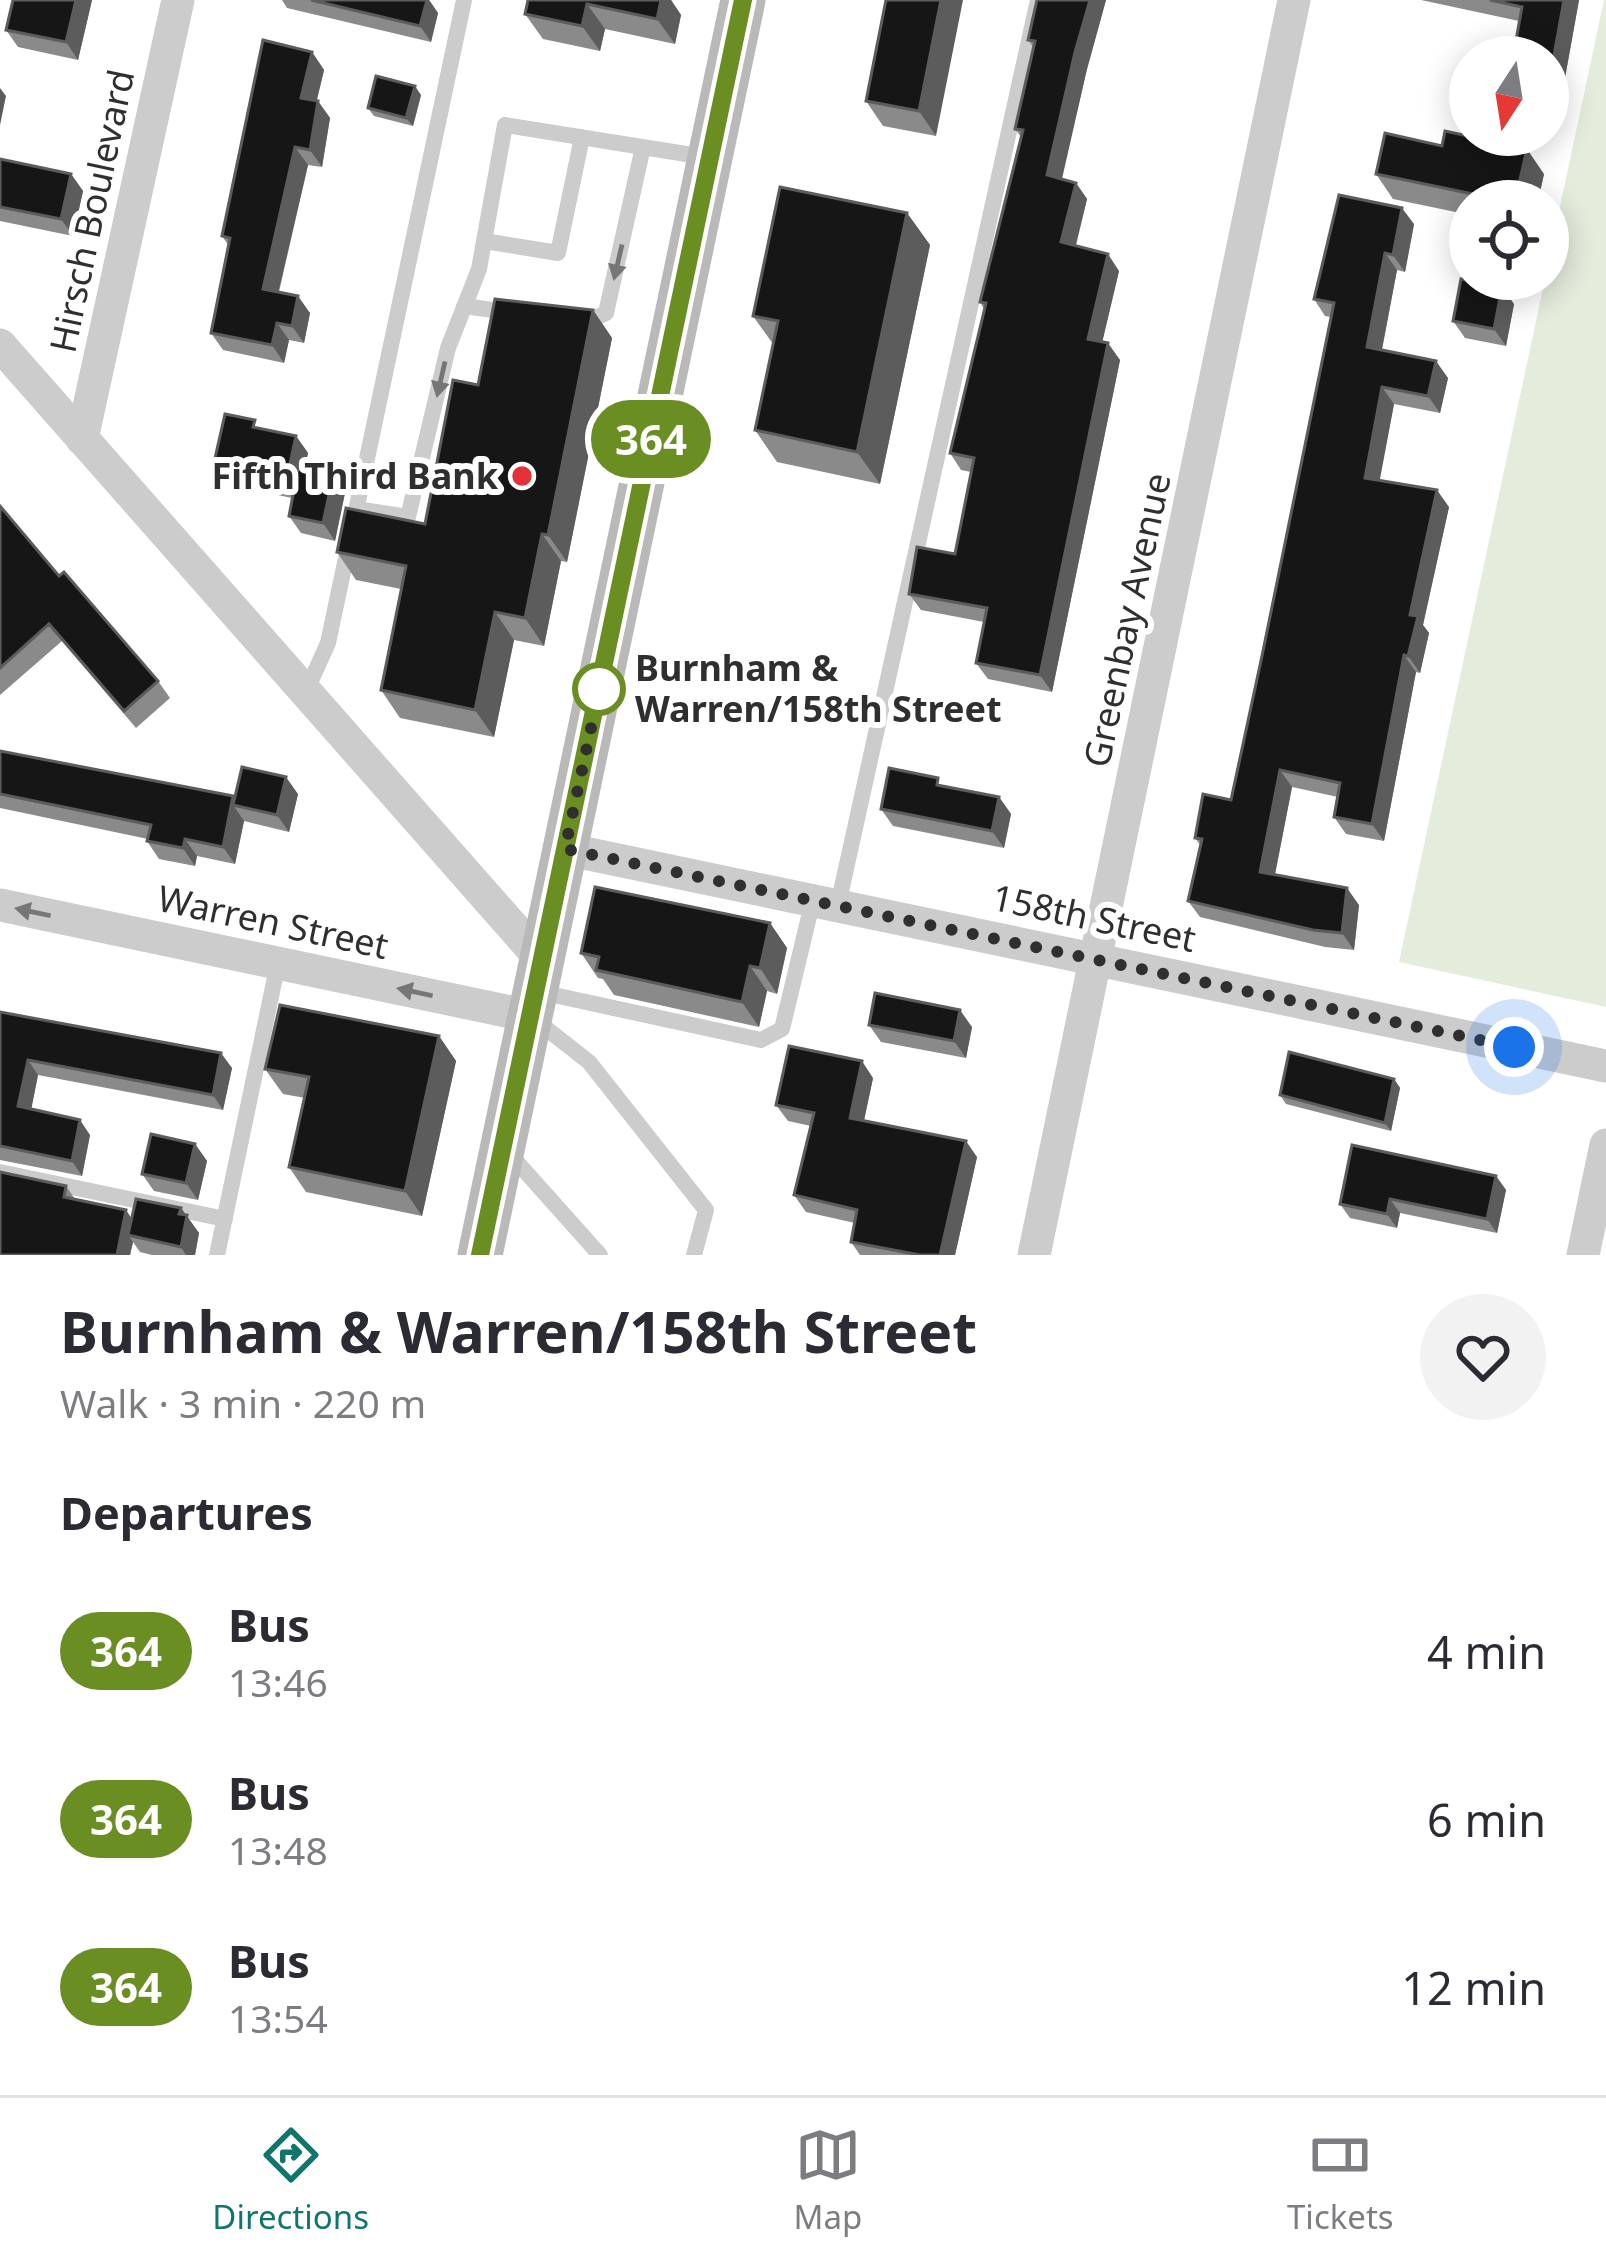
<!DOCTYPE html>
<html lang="en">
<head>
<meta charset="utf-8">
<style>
  body { margin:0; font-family:"Noto Sans",sans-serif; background:#f2f2f3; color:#2b2b33; height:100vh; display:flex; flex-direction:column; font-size:45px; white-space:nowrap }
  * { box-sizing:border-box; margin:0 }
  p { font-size:39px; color:#7c7c81 }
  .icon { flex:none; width:66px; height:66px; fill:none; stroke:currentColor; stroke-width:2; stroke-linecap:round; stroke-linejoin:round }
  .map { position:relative; height:1255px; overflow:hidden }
  .drawer { display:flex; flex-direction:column; background:#fff; flex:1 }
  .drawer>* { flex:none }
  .badge { padding:0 24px; border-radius:39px; font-size:42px; line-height:78px }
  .needle { width:78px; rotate:192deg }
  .fabs { position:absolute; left:1449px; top:36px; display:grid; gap:24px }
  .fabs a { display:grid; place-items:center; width:120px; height:120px; border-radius:50%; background:#fff; box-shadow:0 6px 30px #0003; font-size:60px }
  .you { position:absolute; width:60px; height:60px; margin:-30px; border:9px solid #fff; border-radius:50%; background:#1a73e8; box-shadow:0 0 0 18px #1a73e833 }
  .map>.badge { position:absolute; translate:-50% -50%; box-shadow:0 0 0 6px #fff }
  h2 { padding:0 60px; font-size:45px; line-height:108px }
  .round { display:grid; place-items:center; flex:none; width:126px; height:126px; border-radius:63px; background:#f2f2f3 }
  .headline { display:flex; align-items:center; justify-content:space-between; height:204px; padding:0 60px }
  h1 { font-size:57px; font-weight:700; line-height:90px }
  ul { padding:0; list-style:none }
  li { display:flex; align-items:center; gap:36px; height:168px; padding:0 60px }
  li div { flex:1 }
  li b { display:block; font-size:45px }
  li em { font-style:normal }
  li .badge { min-width:132px; font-weight:700; text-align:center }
  .dock { display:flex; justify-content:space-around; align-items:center; height:168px; border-top:3px solid #e1e1e2; background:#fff; font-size:33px; color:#7c7c81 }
  .dock a { display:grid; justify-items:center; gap:6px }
  .dock .on { color:#0f766e }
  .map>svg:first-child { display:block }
  .green { fill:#e4ecdc }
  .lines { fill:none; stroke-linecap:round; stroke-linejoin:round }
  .service { stroke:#ccc; stroke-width:16 }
  .minor { stroke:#ccc; stroke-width:33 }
  .secondary { stroke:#b9b9b9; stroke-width:45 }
  .wall { fill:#8a8a8a }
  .shaded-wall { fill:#5c5c5c }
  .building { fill:#161616; stroke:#5c5c5c; stroke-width:3 }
  .oneway { fill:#767676 }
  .line-casing { stroke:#fff; stroke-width:27 }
  .line { stroke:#6b8e23; stroke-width:18 }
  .walk { stroke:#2f2f2f; stroke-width:12; stroke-dasharray:0 21.6 }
  .poi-dot { fill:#e4323a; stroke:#fff; stroke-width:4.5 }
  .stop-dot { fill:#fff; stroke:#6b8e23; stroke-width:6 }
  .labels { text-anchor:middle; stroke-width:12; stroke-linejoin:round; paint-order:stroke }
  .street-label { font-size:36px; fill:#2f2f2f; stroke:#fff }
  .poi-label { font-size:36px; font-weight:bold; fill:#2f2f2f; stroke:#fff; text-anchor:end }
  .stop-label { font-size:36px; font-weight:bold; fill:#2f2f2f; stroke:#fff; text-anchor:start }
</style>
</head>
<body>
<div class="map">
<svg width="1606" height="1255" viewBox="0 0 1606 1255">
  <rect width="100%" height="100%" fill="#fff"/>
  <path class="green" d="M1604 0H1606V1007L1399 962 1545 279H1548V263Z"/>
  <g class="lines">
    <path class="service" d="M484 241 558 253 582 137
      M464 306 515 313
      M582 324 606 313 643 147
      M356 509 408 517 448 348 479 269 505 125 705 157
      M305 694 328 643 464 0
      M838 905 1038 0
      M540 992 761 1040 782 1029 813 900
      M534 1019 589 1062 706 1210 694 1255
      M507 1151 600 1255
      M0 1172 225 1219
      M217 1255 278 963"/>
    <path class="minor" d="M0 345 542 960
      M82 439 178 0
      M565 849 1606 1066
      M0 905 530 1016
      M1034 1255 1294 0
      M1583 1255 1606 1145"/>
    <path class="secondary" d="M480 1255 743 0"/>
  </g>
  <path class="wall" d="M92 0 78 60 18 47 6 30Z
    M282 0H429L438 13 431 42 287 8Z
    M528 0H671L681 15 675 44 605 29 600 51 543 39 525 14Z
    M886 0 936 136 883 126 866 101Z
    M1037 0H1106L1087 69 1061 179 1076 183 1087 199 1076 246 1119 271 1102 342 1120 360 1052 692 988 679 976 663 984 622 921 610 909 594 955 554 971 472 961 470 950 453 984 309 980 302 1021 137 1015 129 1034 48 1028 40Z
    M1421 0H1579L1561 100 1548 98V57L1519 21Z
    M312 52 324 70 317 100 330 118 322 167 308 165 279 292 310 313 304 343 289 340 284 363 223 350 211 333 229 246 222 236Z
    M421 95 413 126 374 116 368 108Z
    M0 159 71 174 83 191 73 236 0 221Z
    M1376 174H1544L1538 201H1470V215L1393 199Z
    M907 213 930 245 880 484 777 462 755 430 773 344 753 316Z
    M1414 224 1405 272 1397 270 1382 350 1448 378 1440 413 1394 404 1379 481 1449 507 1423 625 1429 633 1420 673 1416 672 1384 841 1346 834 1334 817 1338 797 1292 787 1275 875 1359 905 1354 950 1325 947 1200 917 1188 901 1201 846 1195 838 1231 800 1331 317 1325 316 1314 299Z
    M1514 304 1506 346 1465 338 1453 321Z
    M593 310 612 338 567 562 561 561 544 646 514 640 494 737 400 718 381 690 401 589 356 580 337 552 425 524 478 385Z
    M261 429 296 436 308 453 304 470 333 476 345 493 335 541 301 533 289 516 292 498 225 484 213 467Z
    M0 506 59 576 158 681 170 698 136 728 62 641 0 695Z
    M0 751 233 796 298 794 289 832 244 821 235 864 197 856 195 866 159 859 147 841 148 839 0 808Z
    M944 787 999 797 1011 814 1004 848 893 826 881 809Z
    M770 923 787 948 777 994 767 991 759 1027 614 995 603 979 598 978 581 953Z
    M0 1012 232 1068 223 1110 38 1075 31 1109 90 1135 82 1176 0 1160Z
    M869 1025 972 1027 966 1058 881 1042Z
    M439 1036 456 1061 422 1216 306 1192 289 1167 305 1098 283 1094 265 1069Z
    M873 1078 864 1121 977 1157 955 1255H860L851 1242 855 1223 806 1212 794 1195 811 1126 788 1121 776 1105Z
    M1394 1079 1400 1088 1391 1131 1286 1104 1280 1095Z
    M195 1144 207 1161 198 1200 154 1191 142 1174Z
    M1496 1176 1506 1190 1497 1233 1400 1213 1397 1228 1350 1218 1340 1204Z
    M66 1186 75 1199 132 1218 181 1208 199 1233 195 1255H152L140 1252 133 1242 130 1255H0Z"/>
  <path class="shaded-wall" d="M76 0H92L78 60 66 42Z
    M427 0H429L438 13 431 42 420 26Z
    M661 0H671L681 15 675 44 657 19Z
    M940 0H963L936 136 919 111Z
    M1090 0H1106L1087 69 1059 192 1047 175 1075 52Z
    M1564 0H1579L1561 100 1549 83Z
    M587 4 605 29 600 51 582 26Z
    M312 52 324 70 313 115 301 98Z
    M415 86 421 95 413 126 406 118Z
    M0 88 6 96 0 125Z
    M318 101 330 118 322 167 310 150Z
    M295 147 308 165 275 306 263 289Z
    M1527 149 1544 174 1538 201H1515Z
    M71 174 83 191 73 236 61 219Z
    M1076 183 1087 199 1072 259 1061 242Z
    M1402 208 1414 224 1405 272 1393 255Z
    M907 213 930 245 880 484 857 452Z
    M1385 253 1397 270 1379 364 1367 347Z
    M1108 254 1119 271 1099 356 1088 339Z
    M1502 287 1514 304 1506 346 1494 329Z
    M298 296 310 313 304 343 292 326Z
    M593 310 612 338 567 562 548 535Z
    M277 323 289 340 284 363 272 345Z
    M1108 343 1120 360 1052 692 1040 675Z
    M1436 361 1448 378 1440 413 1428 396Z
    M1382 387 1394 404 1377 495 1365 478Z
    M296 436 308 453 298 499 286 482Z
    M333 476 345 493 335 541 323 523Z
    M1437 490 1449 507 1423 625 1429 633 1420 673 1408 656 1410 615Z
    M542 534 561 561 544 646 525 618Z
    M495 612 514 640 494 737 475 710Z
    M1404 655 1416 672 1384 841 1372 824Z
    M1280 770 1292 787 1272 889 1260 872Z
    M286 777 298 794 289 832 277 815Z
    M233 796V805L244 821 235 864 223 847Z
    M999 797 1011 814 1004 848 992 831Z
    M185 839 197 856 195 866 183 848Z
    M1347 888 1359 905 1354 950 1342 933Z
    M770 923 787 948 777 994 760 968Z
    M750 966 767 991 759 1027 742 1002Z
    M960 1010 972 1027 966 1058 954 1041Z
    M439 1036 456 1061 422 1216 405 1191Z
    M221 1053 232 1068 223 1110 213 1095Z
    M28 1060 38 1075 29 1121 18 1106Z
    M862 1061 873 1078 861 1134 850 1118Z
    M1394 1079 1400 1088 1391 1131 1385 1123Z
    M80 1120 90 1135 82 1176 72 1161Z
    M966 1141 977 1157 955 1255H940Z
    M195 1144 207 1161 198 1200 186 1183Z
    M1496 1176 1506 1190 1497 1233 1487 1219Z
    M1390 1199 1400 1213 1397 1228 1387 1214Z
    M181 1208 199 1233 195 1255H186L181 1247Z
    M126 1210 136 1225 128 1235 133 1242 130 1255H117Z"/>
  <path class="building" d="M13 0H76L66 42 6 30Z
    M311 0H427L420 26Z
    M528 0H661L657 19 587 4 582 26 525 14Z
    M886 0H941L919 111 866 101Z
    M1037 0H1090L1075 52 1047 175 1076 183 1061 242 1108 254 1088 339 1108 343 1040 675 976 663 987 608 909 594 917 547 955 554 974 458 950 453 986 303 980 302 1023 130 1015 129 1035 41 1028 40Z
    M1490 0H1564L1549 83 1548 57H1513L1522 7Z
    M263 40 312 52 301 98 318 101 310 150 295 147 263 289 298 296 292 326 277 323 272 345 211 333 230 238 222 236Z
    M376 76 415 86 406 118 368 108Z
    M1445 131 1527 149 1515 201H1507L1376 174 1385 133 1442 146Z
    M0 159 71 174 61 219 0 207Z
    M780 187 907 213 857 452 755 430 778 321 753 316Z
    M1339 195 1402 208 1393 255 1385 253 1367 347 1436 361 1428 396 1382 387 1365 478 1437 490 1410 615 1418 616 1408 656 1404 655 1372 824 1334 817 1340 783 1280 770 1260 872 1347 888 1342 933 1313 930 1188 901 1202 839 1195 838 1203 794 1231 800 1262 656 1334 303 1314 299Z
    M1461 279 1502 287 1494 329 1453 321Z
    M495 299 593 310 548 535 542 534 525 618 495 612 475 710 381 690 406 566 337 552 346 508 425 524 453 380 478 385Z
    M225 414 255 420 253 427 296 436 286 482 213 467Z
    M298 469 333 476 323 523 289 516Z
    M0 506 59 576 64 572 158 681 124 711 49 624 0 668Z
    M0 751 233 796 223 847 185 839 183 848 147 841 151 825 0 794Z
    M242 767 286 777 277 815 233 805Z
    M889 768 938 778 937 785 999 797 992 831 881 809Z
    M595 887 770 923 760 968 750 966 742 1002 596 970 599 957 581 953Z
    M875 993 960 1010 954 1041 869 1025Z
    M280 1005 439 1036 405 1191 289 1167 309 1077 265 1069Z
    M0 1012 221 1053 213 1095 28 1060 18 1106 80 1120 72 1161 0 1146Z
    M789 1046 862 1061 850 1118 966 1141 940 1255H920L851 1242 857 1210 794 1195 814 1113 776 1105Z
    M1289 1052 1394 1079 1385 1123 1280 1095Z
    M151 1134 195 1144 186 1183 142 1174Z
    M1352 1145 1496 1176 1487 1219 1390 1199 1387 1214 1340 1204Z
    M0 1172 66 1186 64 1197 126 1210 117 1255H0Z
    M136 1199 181 1208 179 1214 187 1215 181 1247 128 1235Z"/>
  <defs><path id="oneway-solid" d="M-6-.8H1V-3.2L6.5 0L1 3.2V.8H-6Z" transform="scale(3)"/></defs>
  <g class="oneway">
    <use href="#oneway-solid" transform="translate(618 262) rotate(103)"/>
    <use href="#oneway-solid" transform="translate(441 379) rotate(103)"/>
    <use href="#oneway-solid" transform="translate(33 912) rotate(-168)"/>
    <use href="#oneway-solid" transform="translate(415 992) rotate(-168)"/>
  </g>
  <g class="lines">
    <defs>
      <path id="line" d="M480 1255 743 0"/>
    </defs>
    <use href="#line" class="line-casing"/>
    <use href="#line" class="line"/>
    <path class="walk" d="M599 689 602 677 565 849 1514 1047"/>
  </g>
  <circle class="poi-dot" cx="522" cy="476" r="12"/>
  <circle class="stop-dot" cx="599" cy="689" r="24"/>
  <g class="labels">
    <g class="street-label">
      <text transform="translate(92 211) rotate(-78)" y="13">Hirsch Boulevard</text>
      <text transform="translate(1127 620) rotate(-78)" y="13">Greenbay Avenue</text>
      <text transform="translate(1094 918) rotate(12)" y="13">158th Street</text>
      <text transform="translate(273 922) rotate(12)" y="13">Warren Street</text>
    </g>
    <g class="poi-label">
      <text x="498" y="489">Fifth Third Bank</text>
    </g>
    <g class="stop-label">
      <text x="635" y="681">Burnham &amp;<tspan x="635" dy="41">Warren/158th Street</tspan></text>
    </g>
  </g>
</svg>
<div class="fabs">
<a><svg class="needle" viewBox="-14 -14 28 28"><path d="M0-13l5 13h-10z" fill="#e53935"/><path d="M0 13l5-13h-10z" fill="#7c7c81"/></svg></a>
<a><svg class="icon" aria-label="locate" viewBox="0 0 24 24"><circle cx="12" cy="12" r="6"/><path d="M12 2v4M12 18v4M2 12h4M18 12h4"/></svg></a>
</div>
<div class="you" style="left:1514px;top:1047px"></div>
<b class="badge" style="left:651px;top:439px;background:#6b8e23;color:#fff">364</b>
</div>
<section class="drawer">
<div class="headline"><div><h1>Burnham &amp; Warren/158th Street</h1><p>Walk · 3 min · 220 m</p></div><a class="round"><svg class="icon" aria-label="heart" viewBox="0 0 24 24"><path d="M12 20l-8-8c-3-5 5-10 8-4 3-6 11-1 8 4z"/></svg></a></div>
<h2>Departures</h2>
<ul>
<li><span class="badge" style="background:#6b8e23;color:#fff">364</span><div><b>Bus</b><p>13:46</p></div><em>4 min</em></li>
<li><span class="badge" style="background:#6b8e23;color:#fff">364</span><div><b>Bus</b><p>13:48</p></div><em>6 min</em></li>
<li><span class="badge" style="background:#6b8e23;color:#fff">364</span><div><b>Bus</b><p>13:54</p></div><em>12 min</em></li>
</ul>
</section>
<nav class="dock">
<a class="on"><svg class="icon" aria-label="directions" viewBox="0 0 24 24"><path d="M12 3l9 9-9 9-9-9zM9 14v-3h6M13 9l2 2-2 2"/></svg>Directions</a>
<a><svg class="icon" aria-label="map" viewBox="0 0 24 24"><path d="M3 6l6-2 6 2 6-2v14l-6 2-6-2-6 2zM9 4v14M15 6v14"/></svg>Map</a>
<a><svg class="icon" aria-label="tickets" viewBox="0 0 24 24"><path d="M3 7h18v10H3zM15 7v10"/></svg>Tickets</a>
</nav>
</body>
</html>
